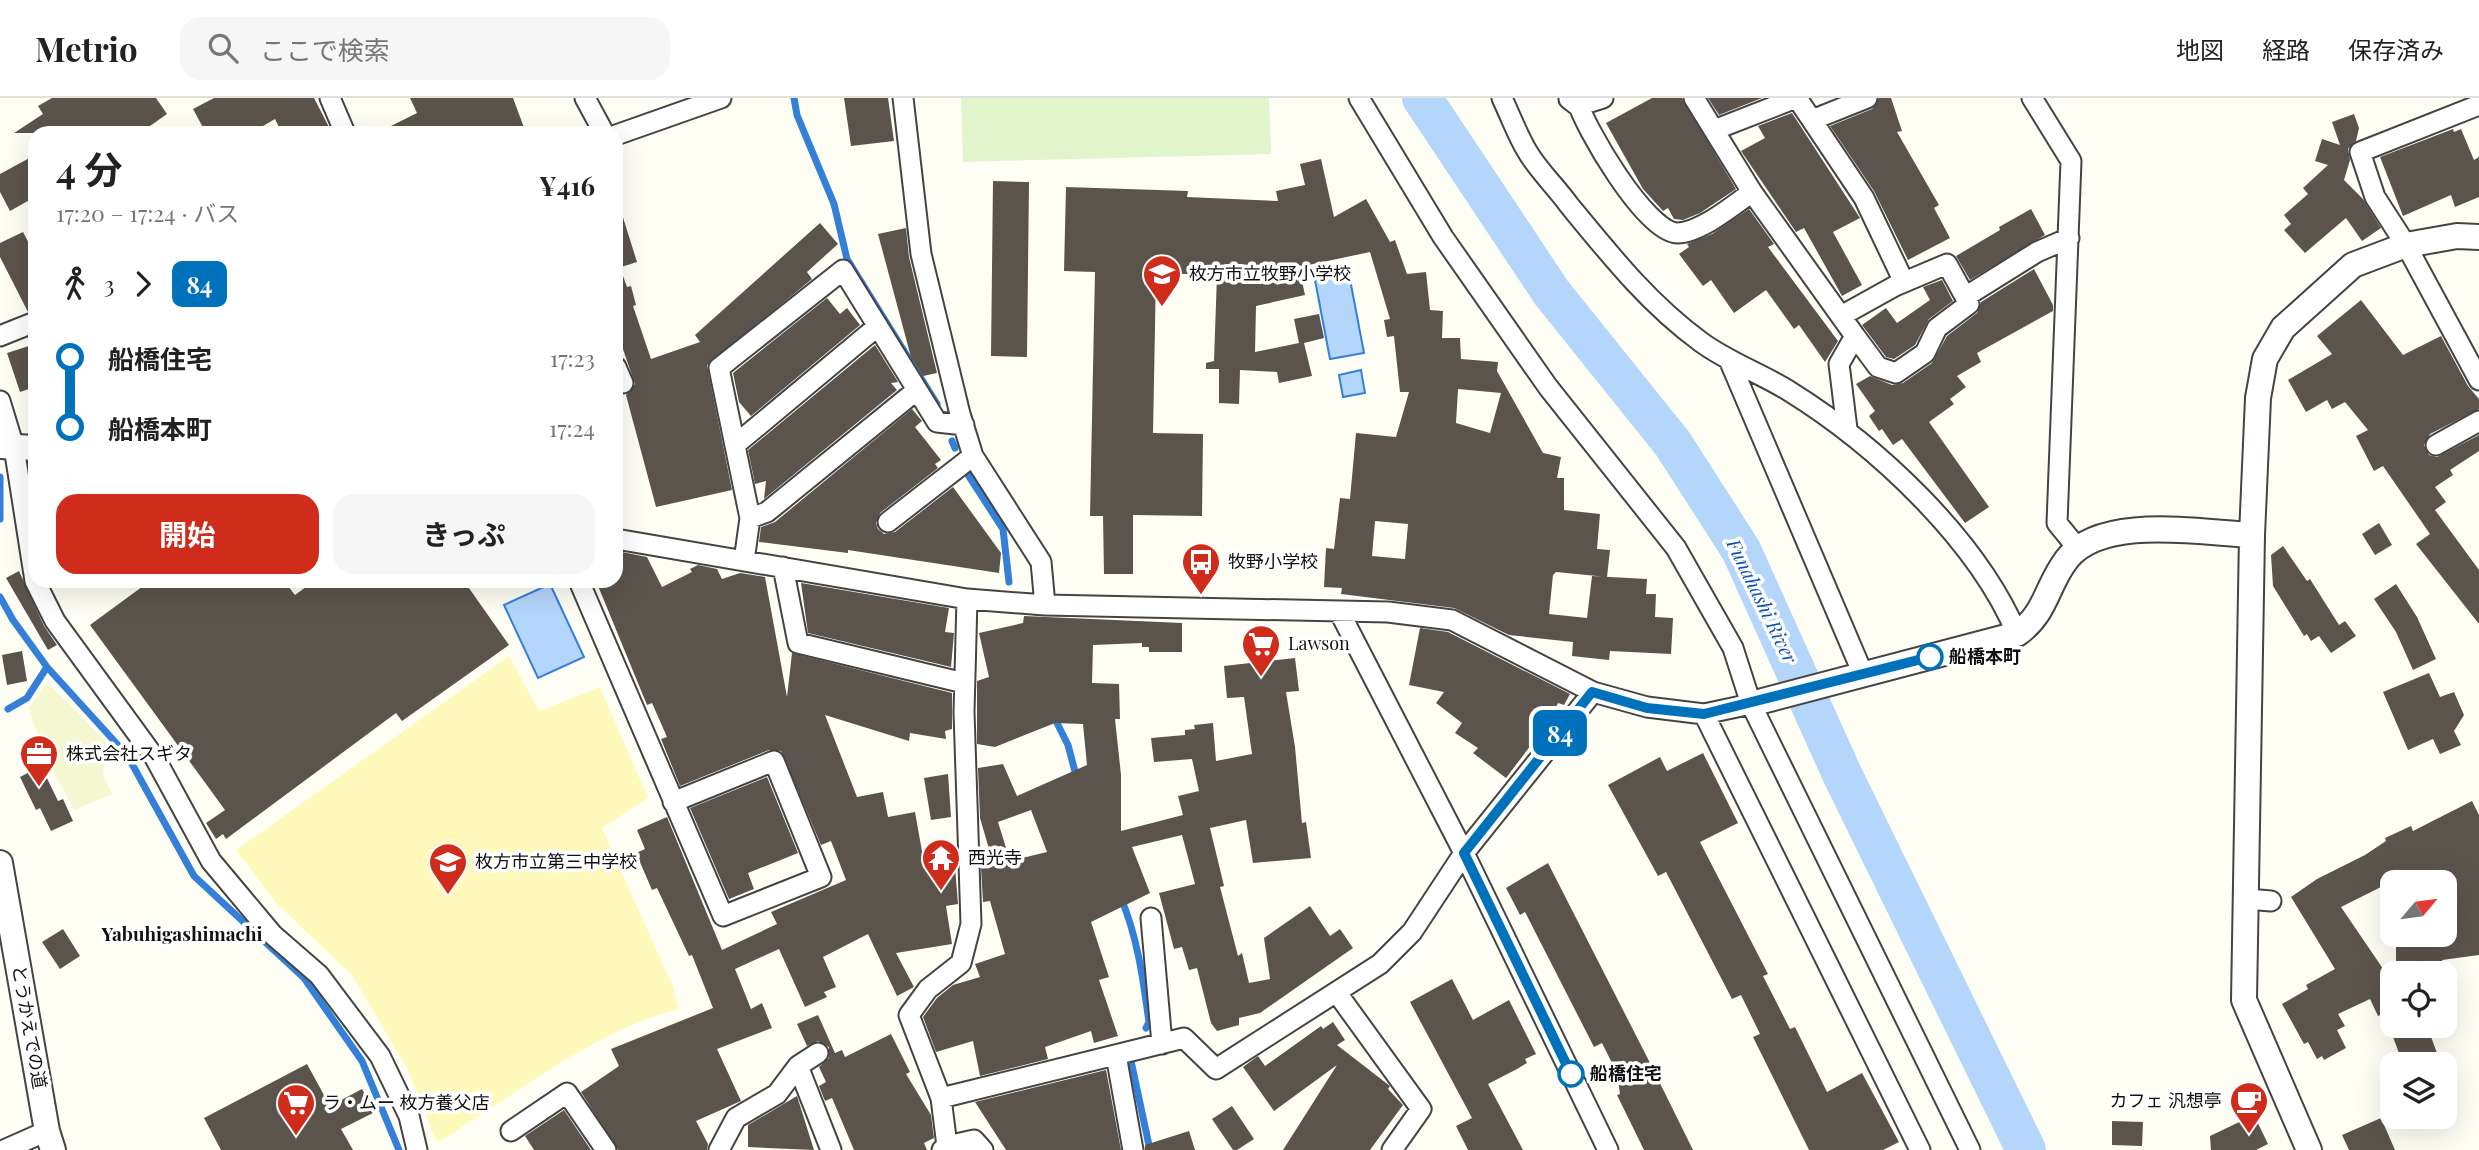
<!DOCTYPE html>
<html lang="ja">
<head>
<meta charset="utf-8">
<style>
  body { margin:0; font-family:"Playfair Display","Noto Sans JP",serif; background:#f6f6f6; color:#222; height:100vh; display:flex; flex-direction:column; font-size:26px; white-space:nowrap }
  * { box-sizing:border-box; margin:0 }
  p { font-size:23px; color:#767676 }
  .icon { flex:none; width:38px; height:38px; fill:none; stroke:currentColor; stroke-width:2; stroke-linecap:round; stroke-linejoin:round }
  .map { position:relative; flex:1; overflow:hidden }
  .drawer { position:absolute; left:28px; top:28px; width:595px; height:462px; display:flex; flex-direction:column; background:#fff; border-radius:21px; box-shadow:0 7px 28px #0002 }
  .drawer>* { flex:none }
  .badge { padding:0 14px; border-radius:10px; font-size:24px; line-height:46px }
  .needle { width:46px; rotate:61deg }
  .tools { position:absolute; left:2380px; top:772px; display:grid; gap:14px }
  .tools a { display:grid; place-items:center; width:77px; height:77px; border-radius:14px; background:#fff; box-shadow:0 7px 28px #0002; font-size:35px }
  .map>.badge { position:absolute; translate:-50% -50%; box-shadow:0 0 0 4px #fff }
  .legs { display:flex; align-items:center; gap:10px; height:77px; padding:0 28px; font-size:23px }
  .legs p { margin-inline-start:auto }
  .head { display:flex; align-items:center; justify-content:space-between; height:119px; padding:0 28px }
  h1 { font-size:38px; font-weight:700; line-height:52px }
  .cta { display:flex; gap:14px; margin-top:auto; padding:14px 28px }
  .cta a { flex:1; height:80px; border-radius:21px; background:#cf2c1b; color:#fff; font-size:28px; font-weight:700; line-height:80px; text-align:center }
  .cta a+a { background:#f6f6f6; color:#222 }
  ul { padding:0 28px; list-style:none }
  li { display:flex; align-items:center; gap:24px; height:70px; font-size:26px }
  li i { display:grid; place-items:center; width:10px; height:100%; margin:0 9px; background:currentColor }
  li i::after { content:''; width:18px; height:18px; margin:-9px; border:5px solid; border-radius:50%; background:#fff }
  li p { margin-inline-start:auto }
  li:first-child i { background:linear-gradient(#0000 50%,currentColor 0) }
  li:last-child i { background:linear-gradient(currentColor 50%,#0000 0) }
  header { display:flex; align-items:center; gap:42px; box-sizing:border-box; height:98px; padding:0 35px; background:#fff; border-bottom:2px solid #e0e0e0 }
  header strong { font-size:33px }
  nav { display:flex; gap:38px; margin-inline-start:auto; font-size:24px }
  .search { width:490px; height:63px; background:#f6f6f6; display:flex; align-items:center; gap:18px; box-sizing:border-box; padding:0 24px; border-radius:21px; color:#767676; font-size:26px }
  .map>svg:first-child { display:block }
  .farmland { fill:#f6f8d1 }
  .sand { fill:#fffabc }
  .pitch { fill:#e1f4cc }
  .water { fill:#b4d6fb; stroke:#3480d9; stroke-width:2 }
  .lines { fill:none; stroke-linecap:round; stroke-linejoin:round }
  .stream { stroke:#3480d9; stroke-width:7 }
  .river { stroke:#b4d6fb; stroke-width:40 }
  .building { fill:#5b544c; fill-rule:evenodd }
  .minor-casing { stroke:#444; stroke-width:23 }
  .tertiary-casing { stroke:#444; stroke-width:28 }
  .minor { stroke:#fff; stroke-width:19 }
  .tertiary { stroke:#fff; stroke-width:24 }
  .line-1-casing { stroke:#fff; stroke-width:16 }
  .line-1 { stroke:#0072bc; stroke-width:10 }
  .stop-1-dot { fill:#fff; stroke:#0072bc; stroke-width:3.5 }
  .labels { text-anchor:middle; stroke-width:7; stroke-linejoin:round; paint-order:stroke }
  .poi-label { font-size:18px; fill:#111; stroke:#fff; text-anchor:start }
  .stop-label { font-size:18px; font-weight:bold; fill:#111; stroke:#fff; text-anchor:start }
  .street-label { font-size:18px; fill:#111; stroke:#fff }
  .water-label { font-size:19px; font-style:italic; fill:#0d51af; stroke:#fff }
  .neighbourhood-label { font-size:19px; font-weight:bold; fill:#111; stroke:#fff }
</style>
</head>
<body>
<header>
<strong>Metrio</strong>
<div class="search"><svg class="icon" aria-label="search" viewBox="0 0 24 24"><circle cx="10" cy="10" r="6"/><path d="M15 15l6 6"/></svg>ここで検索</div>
<nav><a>地図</a><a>経路</a><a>保存済み</a></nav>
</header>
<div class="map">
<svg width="2479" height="1052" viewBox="0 0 2479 1052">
  <rect width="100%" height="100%" fill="#fffef4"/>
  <path class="farmland" d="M47 584 106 644 103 677 112 696 74 712 44 656 29 610Z"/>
  <path class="sand" d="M509 558 539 613 600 589 648 700 602 730 673 889 679 911C590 934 515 998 437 1045L407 970 352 877 278 807 236 752Z"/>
  <path class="pitch" d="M961 0H1269L1271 56 963 64Z"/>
  <path class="water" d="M1349 176 1364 255 1330 261 1315 182Z
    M1361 272 1365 295 1343 299 1339 277Z
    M550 486 584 559 538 580 504 507Z"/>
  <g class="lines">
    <path class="stream" d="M794 0 797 17 834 106 847 161 937 306
      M952 343 955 350
      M963 369 1003 431 1009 484
      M0 379V421
      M0 499 13 522 47 569 127 657 194 778 304 880 362 963 399 1052
      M8 611 27 600 47 569
      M1053 617 1068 647 1077 681
      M1121 800C1138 841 1143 881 1149 924L1146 930
      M1131 963 1150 1052"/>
    <path class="river" d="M1422 0 1551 194 1673 346 1741 452 1842 676 2026 1052"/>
  </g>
  <path class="building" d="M52 0H156L167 16 140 35H14L43 16 38 8Z
    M214 0H314L332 35H282L275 21 251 35H206L193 11Z
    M410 0H513L526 35H377L417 15Z
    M844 0H888L894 43 851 48Z
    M1652 0H1682L1736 91 1700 115 1683 122 1674 121 1668 110 1663 113 1643 91 1606 25Z
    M1708 0H1762L1719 17Z
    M1879 0H1891L1902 33 1897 34 1939 107 1934 110 1950 140 1908 162 1874 93 1830 28 1872 11Z
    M1792 15 1860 120 1833 134 1862 187 1842 198 1804 130 1796 134 1741 53 1765 40 1758 28Z
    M2354 16 2359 30 2356 43 2348 51 2350 62 2344 82 2363 101 2381 130 2362 143 2346 120 2305 155 2284 132 2291 126 2284 117 2308 96 2303 90 2328 67 2315 63 2322 41 2340 47 2332 24Z
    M2453 31 2454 34 2461 31 2474 62 2479 59V99L2455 109 2451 97 2403 118 2380 59Z
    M35 57V99L10 113 0 94V76Z
    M1321 61 1334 119 1366 101 1390 144 1395 142 1407 176 1426 174 1430 212 1443 213 1442 240H1460L1461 261 1498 264 1497 273 1543 355 1561 359 1557 380H1564V412L1600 416 1597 451 1610 452 1607 479 1556 474 1553 477 1549 516 1587 520 1592 478 1647 481 1646 496H1656L1655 519 1673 520 1671 556 1610 553 1609 562 1572 558 1573 544 1509 537 1454 510 1341 496 1342 490 1324 489 1326 450 1334 451 1340 400 1350 401 1356 335 1396 339 1409 294H1400L1394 238 1387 239 1384 222 1390 221 1370 154 1299 169 1305 197 1256 208 1255 254 1299 245 1294 221 1319 216 1324 240 1304 245 1312 278 1279 285 1277 274 1240 272 1239 306 1219 305V271H1206V265L1214 263 1217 177 1156 175 1153 335 1203 336 1202 418 1133 417V476H1104L1103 418H1090L1095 174 1064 173 1066 89 1188 93 1187 99 1278 103 1276 93 1305 87 1300 66ZM1458 291 1501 295 1490 335 1456 325ZM1375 423 1408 426 1405 461 1372 458Z
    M993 83 1029 84 1027 259 991 258Z
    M620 110 637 164 621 169 616 154V111Z
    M1749 111 1774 146 1768 149 1838 243 1825 264 1799 227 1794 231 1766 192 1734 215 1711 182 1703 188 1679 156 1689 149 1687 146 1712 136Z
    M2031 111 2045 137 1970 182 1956 158 2000 132 1999 129Z
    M820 125 838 146 807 174 812 181 707 267 732 392 656 409 626 297 635 286 616 231V167H619L627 189 631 188 636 207 633 208 651 261 700 244 695 237Z
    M906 130 909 159 937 275 923 278 911 259 878 136Z
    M23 134 35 157V212L28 214 0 159V145Z
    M2034 171 2053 207V213L1977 255 1981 264 1957 278 1966 289 1950 301 1954 306 1929 324 1989 409 1965 425 1902 341 1893 347 1882 331 1879 333 1869 318 1875 313 1856 286 1870 278 1892 287 1903 285 1932 265 1947 238 1977 215 1981 204Z
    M1942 182 1953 203 1929 221 1915 247 1894 261 1886 259 1862 227 1886 210 1897 225 1930 202 1923 189Z
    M827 200 840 216 847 210 860 227 751 318 739 304 733 275Z
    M2361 202 2403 257 2441 238 2468 288 2479 301V311L2430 336 2424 347 2429 357 2437 359 2479 337V353L2450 372 2453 377 2435 389 2446 404 2435 412 2479 472V526L2416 446 2430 436 2383 368 2374 373 2356 338 2368 332 2345 304 2332 311 2327 302 2306 314 2288 282 2332 256 2317 238Z
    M35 246V289L20 294 7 255Z
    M875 247 898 284 891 285 897 292 764 401 766 383 755 386 748 352Z
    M912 311 922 323 915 329 941 362 935 366 938 370 880 415 876 425 878 431 884 436 895 434 953 389 1001 455 999 475 848 452V455L759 444 761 429 775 424Z
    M2379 425 2392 447 2375 457 2362 436Z
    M2283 448 2307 483 2310 481 2339 527 2345 523 2356 538 2331 555 2319 538 2311 543 2307 536 2304 538 2273 488 2271 457Z
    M622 454 647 459 662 489 692 474 690 471 698 467 717 471 722 481 740 475 765 479 787 599 792 555 952 595V631L945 633 946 641 910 635 909 643 825 617 857 699 883 694 888 719 915 714 923 759 954 756 958 806 946 808 952 846 896 855 914 889 897 898 868 836 823 859 836 889 824 894 827 899 805 909 779 851 735 871 751 911 762 905 772 930 717 951 741 1003 696 1023 708 1046 707 1052H618L581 994 619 968 611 951 713 910 692 857 689 858 657 790 652 792 636 755 645 751 637 732 667 719 722 852 777 826 771 814 846 782 831 743 821 747 781 653 769 652 680 688 661 641 667 639 652 605 647 607 596 483H616V471L623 469 617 457Z
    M19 473 44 528 57 547 48 552 6 480Z
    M150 483H284L295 497 314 483H464L509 547 402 623 396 615 226 741 223 736 216 741 206 725 225 712 90 527Z
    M801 485 949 510 945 534 954 535 951 569 808 535Z
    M2396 486 2417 519 2436 561 2413 572 2396 534 2374 501Z
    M1024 518 1182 525V554H1149V549H1142V545L1093 547 1092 585 1119 586 1120 621H1115L1121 677V733L1183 717 1178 698 1199 693 1192 661 1154 664 1151 640 1185 637V632L1195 631 1194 627 1213 625 1216 663 1252 656 1244 599 1227 600 1224 568 1295 560 1299 593 1286 594 1295 649 1302 725 1306 724 1311 760 1253 765 1246 722 1210 730 1224 788 1220 789 1238 858 1242 855 1249 885 1270 881 1264 840 1310 808 1330 838 1340 831 1353 850 1260 915 1239 920V927L1217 933 1211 925 1197 870 1189 872 1182 849 1174 851 1159 795 1195 786 1182 737 1132 749 1150 795 1091 824 1109 879 1099 882 1118 938 1094 945 1091 933 1045 949 1048 961 980 978 973 943 936 954 923 919 937 900 953 887 980 879 975 866 1005 856 990 803 983 804 981 770 994 768 980 720 978 670 1003 666 1017 698 1087 667 1083 626 1055 625 995 649 977 646V583L989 579 979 535 1023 525ZM1031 712 1047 754 1010 763 998 724Z
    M1420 530 1448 534 1570 596 1564 607 1558 605 1550 622 1506 680 1473 655 1478 650 1455 635 1462 625 1436 605 1444 594 1409 587Z
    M22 553 27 583 7 587 2 557Z
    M2429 575 2440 599 2454 594 2464 617 2454 633 2461 647 2440 656 2433 641 2408 652 2383 594Z
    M1703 655 1738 725 1700 744 1768 876 1763 878 1790 931 1795 929 1827 994 1862 975 1899 1044 1883 1052H1809L1753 939 1760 936 1741 897 1732 901 1666 774 1658 778 1608 687 1660 659 1667 673Z
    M41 668 58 703 63 701 73 723 51 733 40 710 36 712 20 679Z
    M948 676 951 719 931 722 924 680Z
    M767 679 798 755 748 775 754 791 729 801 690 710Z
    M2472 703 2479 717V857L2442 862 2446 875H2396V836H2445V784H2406L2403 778 2341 809 2392 884V912L2378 918 2370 901 2338 916 2345 928 2337 932 2346 950 2324 962 2322 958 2317 961 2308 944 2304 946 2282 906 2308 891 2306 887 2335 871 2291 799 2317 781 2365 757 2386 743 2385 740 2411 728 2413 733Z
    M1548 765 1647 959 1693 1052H1644L1617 997 1620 996 1617 975 1602 945 1594 949 1525 814 1520 817 1506 790Z
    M63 831 80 858 60 871 42 844Z
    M1452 881 1473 922 1509 902 1536 956 1525 961 1527 965 1517 971 1488 986 1523 1052H1468L1456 1028 1472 1020 1410 904Z
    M818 917 835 955 842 952 845 959 891 936 910 974 906 976 931 1017 934 1040 924 1045 927 1052H854L832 1000 825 1003 819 988 826 984 819 969 829 960V949L818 943 807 948 797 926Z
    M1333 924 1345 942 1337 947 1390 988 1388 991 1403 1007 1370 1052H1283L1337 967 1274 1013 1243 969 1258 958 1265 968 1321 928 1323 931Z
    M2389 928H2427L2441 966H2403Z
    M307 966 330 1008 362 991 375 1014 341 1031 353 1052H221L204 1020Z
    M1106 972 1121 1052H1006L975 1004Z
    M797 998 814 1052 748 1049V1027Z
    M1232 1008 1254 1041 1237 1052H1233L1212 1021Z
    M564 1012 591 1052H534L525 1038Z
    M2254 1017 2268 1046 2256 1052H2211L2210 1038Z
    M2381 1020 2395 1052H2349L2342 1037Z
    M2112 1023 2143 1024 2142 1048 2112 1047Z
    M1189 1033 1195 1052H1145V1047Z"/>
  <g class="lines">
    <defs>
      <path id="minor" d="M330 0 345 35
        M585 0 604 35
        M903 0 921 156 960 316 973 358 1041 464 1045 507
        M1359 0 1443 139 1548 289 1676 450 1733 550 1751 606 1970 1052
        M1502 0C1510 17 1517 36 1527 53 1538 72 1556 89 1569 107 1610 157 1649 206 1701 244 1728 264 1760 275 1789 293 1876 347 1977 441 2017 536
        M1576 0C1584 29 1645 133 1677 135 1700 135 1734 107 1752 94
        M1694 0 1752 94 1855 238 1839 266 1847 331
        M1797 0 1864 100 1904 184
        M2032 0 2071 63 2057 425 2079 452
        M1569 1 1578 8 1603 0
        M2479 7 2360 54 2375 99 2406 147 2479 282
        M1812 22 1867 0
        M1714 32 1796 0
        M616 37 721 0
        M1965 199 2037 154 2069 140
        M1841 218 1895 188 1947 166 1969 206 1937 230 1925 255 1896 275 1878 269 1855 238
        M0 238 35 224
        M1730 264 1863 576
        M616 269 623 285
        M0 303 14 349 35 483 55 523 155 660 211 763 273 837 319 877 380 958 409 1018 417 1052
        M735 347 878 228
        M2436 347 2479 323
        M750 420 767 414 917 292
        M888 424 973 358
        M616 441 967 501 1045 507 1388 514 1452 522 1593 594 1647 609 1704 616 1751 606
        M744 463 750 420 719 270 843 172 937 324 964 327
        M783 469 798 545 964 585
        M579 483 723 818 821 779 774 663 673 704
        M1340 515 1464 755 1608 1052
        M1704 616 1920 1052
        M2247 801 2271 803
        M1151 820 1162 946
        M1337 895 1421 1011 1392 1052
        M1116 957 1133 1052
        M798 968 831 1052
        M941 1000 1184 940 1216 971 1380 866 1412 834 1464 755 1593 594
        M511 1033 567 995 606 1052
        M947 1048 974 1042 983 1052
        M4 1052 47 1033
        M719 1052 736 1020 777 996 798 968 818 955
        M942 1052 947 1048 941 1000 909 917 928 891 961 865 971 826 964 614 967 501"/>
      <path id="tertiary" d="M0 348 35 350
        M1751 606 2017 536C2047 515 2046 488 2067 461 2102 416 2202 435 2252 437
        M0 765 47 1033 53 1052
        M2309 1052 2244 902 2252 437 2258 300 2265 261 2283 230 2353 167 2406 147 2457 138 2479 139"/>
    </defs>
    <use href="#minor" class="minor-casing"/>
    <use href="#tertiary" class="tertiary-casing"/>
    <use href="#minor" class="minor"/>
    <use href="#tertiary" class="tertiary"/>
  </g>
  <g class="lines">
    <defs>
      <path id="line-1" d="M1571 976 1464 755 1592 594 1647 610 1704 616 1930 559"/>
    </defs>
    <use href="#line-1" class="line-1-casing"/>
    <use href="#line-1" class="line-1"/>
  </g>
  <defs>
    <symbol id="school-pin" viewBox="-11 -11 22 30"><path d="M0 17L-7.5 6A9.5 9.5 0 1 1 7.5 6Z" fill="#cf2c1b" stroke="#fff"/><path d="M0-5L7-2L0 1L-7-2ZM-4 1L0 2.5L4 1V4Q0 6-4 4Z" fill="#fff"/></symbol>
    <symbol id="bus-pin" viewBox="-11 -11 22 30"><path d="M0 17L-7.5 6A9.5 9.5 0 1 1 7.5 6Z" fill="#cf2c1b" stroke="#fff"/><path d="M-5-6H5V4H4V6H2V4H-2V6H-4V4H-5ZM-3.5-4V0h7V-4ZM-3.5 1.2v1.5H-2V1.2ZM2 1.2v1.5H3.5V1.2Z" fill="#fff"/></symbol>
    <symbol id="supermarket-pin" viewBox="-11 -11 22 30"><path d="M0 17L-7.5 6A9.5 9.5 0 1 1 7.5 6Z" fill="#cf2c1b" stroke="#fff"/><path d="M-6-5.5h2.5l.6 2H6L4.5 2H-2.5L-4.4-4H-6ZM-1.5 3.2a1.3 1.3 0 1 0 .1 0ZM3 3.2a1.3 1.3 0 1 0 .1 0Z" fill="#fff"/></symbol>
    <symbol id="office-pin" viewBox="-11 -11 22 30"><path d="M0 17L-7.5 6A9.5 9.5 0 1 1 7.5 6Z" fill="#cf2c1b" stroke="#fff"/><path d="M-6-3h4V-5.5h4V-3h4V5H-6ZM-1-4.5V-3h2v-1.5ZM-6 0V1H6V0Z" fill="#fff"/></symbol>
    <symbol id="temple-pin" viewBox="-11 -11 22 30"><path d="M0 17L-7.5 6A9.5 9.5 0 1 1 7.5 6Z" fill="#cf2c1b" stroke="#fff"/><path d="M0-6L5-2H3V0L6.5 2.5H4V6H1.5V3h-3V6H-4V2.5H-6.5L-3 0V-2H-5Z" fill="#fff"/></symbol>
    <symbol id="cafe-pin" viewBox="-11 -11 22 30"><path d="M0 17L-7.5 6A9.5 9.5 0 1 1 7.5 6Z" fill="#cf2c1b" stroke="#fff"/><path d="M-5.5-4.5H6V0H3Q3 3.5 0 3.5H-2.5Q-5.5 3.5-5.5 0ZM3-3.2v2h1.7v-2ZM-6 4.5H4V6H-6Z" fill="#fff"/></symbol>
  </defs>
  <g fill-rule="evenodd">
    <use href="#school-pin" x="1140" y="154" width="44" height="60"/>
    <use href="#bus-pin" x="1179" y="442" width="44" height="60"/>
    <use href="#supermarket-pin" x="1239" y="524" width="44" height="60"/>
    <use href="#office-pin" x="17" y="634" width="44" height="60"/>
    <use href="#temple-pin" x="919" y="738" width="44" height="60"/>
    <use href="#school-pin" x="426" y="742" width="44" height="60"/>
    <use href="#cafe-pin" x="2227" y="981" width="44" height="60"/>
    <use href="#supermarket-pin" x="274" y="983" width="44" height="60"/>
  </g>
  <g class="stop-1-dot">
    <circle cx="1930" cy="559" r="12"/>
    <circle cx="1571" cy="976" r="12"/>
  </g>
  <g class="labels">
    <g class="poi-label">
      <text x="1189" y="182">枚方市立牧野小学校</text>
      <text x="1228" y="470">牧野小学校</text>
      <text x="1288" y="552">Lawson</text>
      <text x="66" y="662">株式会社スギタ</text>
      <text x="968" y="766">西光寺</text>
      <text x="475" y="770">枚方市立第三中学校</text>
      <text x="2222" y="1009" text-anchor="end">カフェ 汎想亭</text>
      <text x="323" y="1011">ラ・ムー 枚方養父店</text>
    </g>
    <g class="stop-label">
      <text x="1949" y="565">船橋本町</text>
      <text x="1590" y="982">船橋住宅</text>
    </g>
    <g class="street-label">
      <text transform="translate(29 929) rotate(80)" y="6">とうかえでの道</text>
    </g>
    <g class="water-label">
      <text transform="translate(1762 503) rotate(64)" y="7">Funahashi River</text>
    </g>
    <g class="neighbourhood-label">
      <text x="182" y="843">Yabuhigashimachi</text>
    </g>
  </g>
</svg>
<div class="tools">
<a><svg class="needle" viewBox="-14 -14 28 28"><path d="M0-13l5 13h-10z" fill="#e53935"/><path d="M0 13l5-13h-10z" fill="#767676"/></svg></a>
<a><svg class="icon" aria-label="locate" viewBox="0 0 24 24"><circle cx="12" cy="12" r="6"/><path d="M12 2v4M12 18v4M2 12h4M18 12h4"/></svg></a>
<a><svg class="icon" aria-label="layers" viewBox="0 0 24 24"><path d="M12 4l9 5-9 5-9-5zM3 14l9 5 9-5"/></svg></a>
</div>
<b class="badge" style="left:1560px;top:635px;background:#0072bc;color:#fff">84</b>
<section class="drawer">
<div class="head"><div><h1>4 分</h1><p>17:20 – 17:24 · バス</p></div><b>¥416</b></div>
<div class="legs"><svg class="icon" aria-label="walk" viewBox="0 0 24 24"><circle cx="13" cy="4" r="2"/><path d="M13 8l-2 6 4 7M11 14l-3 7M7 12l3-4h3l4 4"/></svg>3<svg class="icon" aria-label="forward" viewBox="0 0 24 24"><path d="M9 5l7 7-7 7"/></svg><b class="badge" style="background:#0072bc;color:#fff">84</b></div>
<ul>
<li><i style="color:#0072bc"></i><b>船橋住宅</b><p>17:23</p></li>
<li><i style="color:#0072bc"></i><b>船橋本町</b><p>17:24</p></li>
</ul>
<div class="cta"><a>開始</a><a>きっぷ</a></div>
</section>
</div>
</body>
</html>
